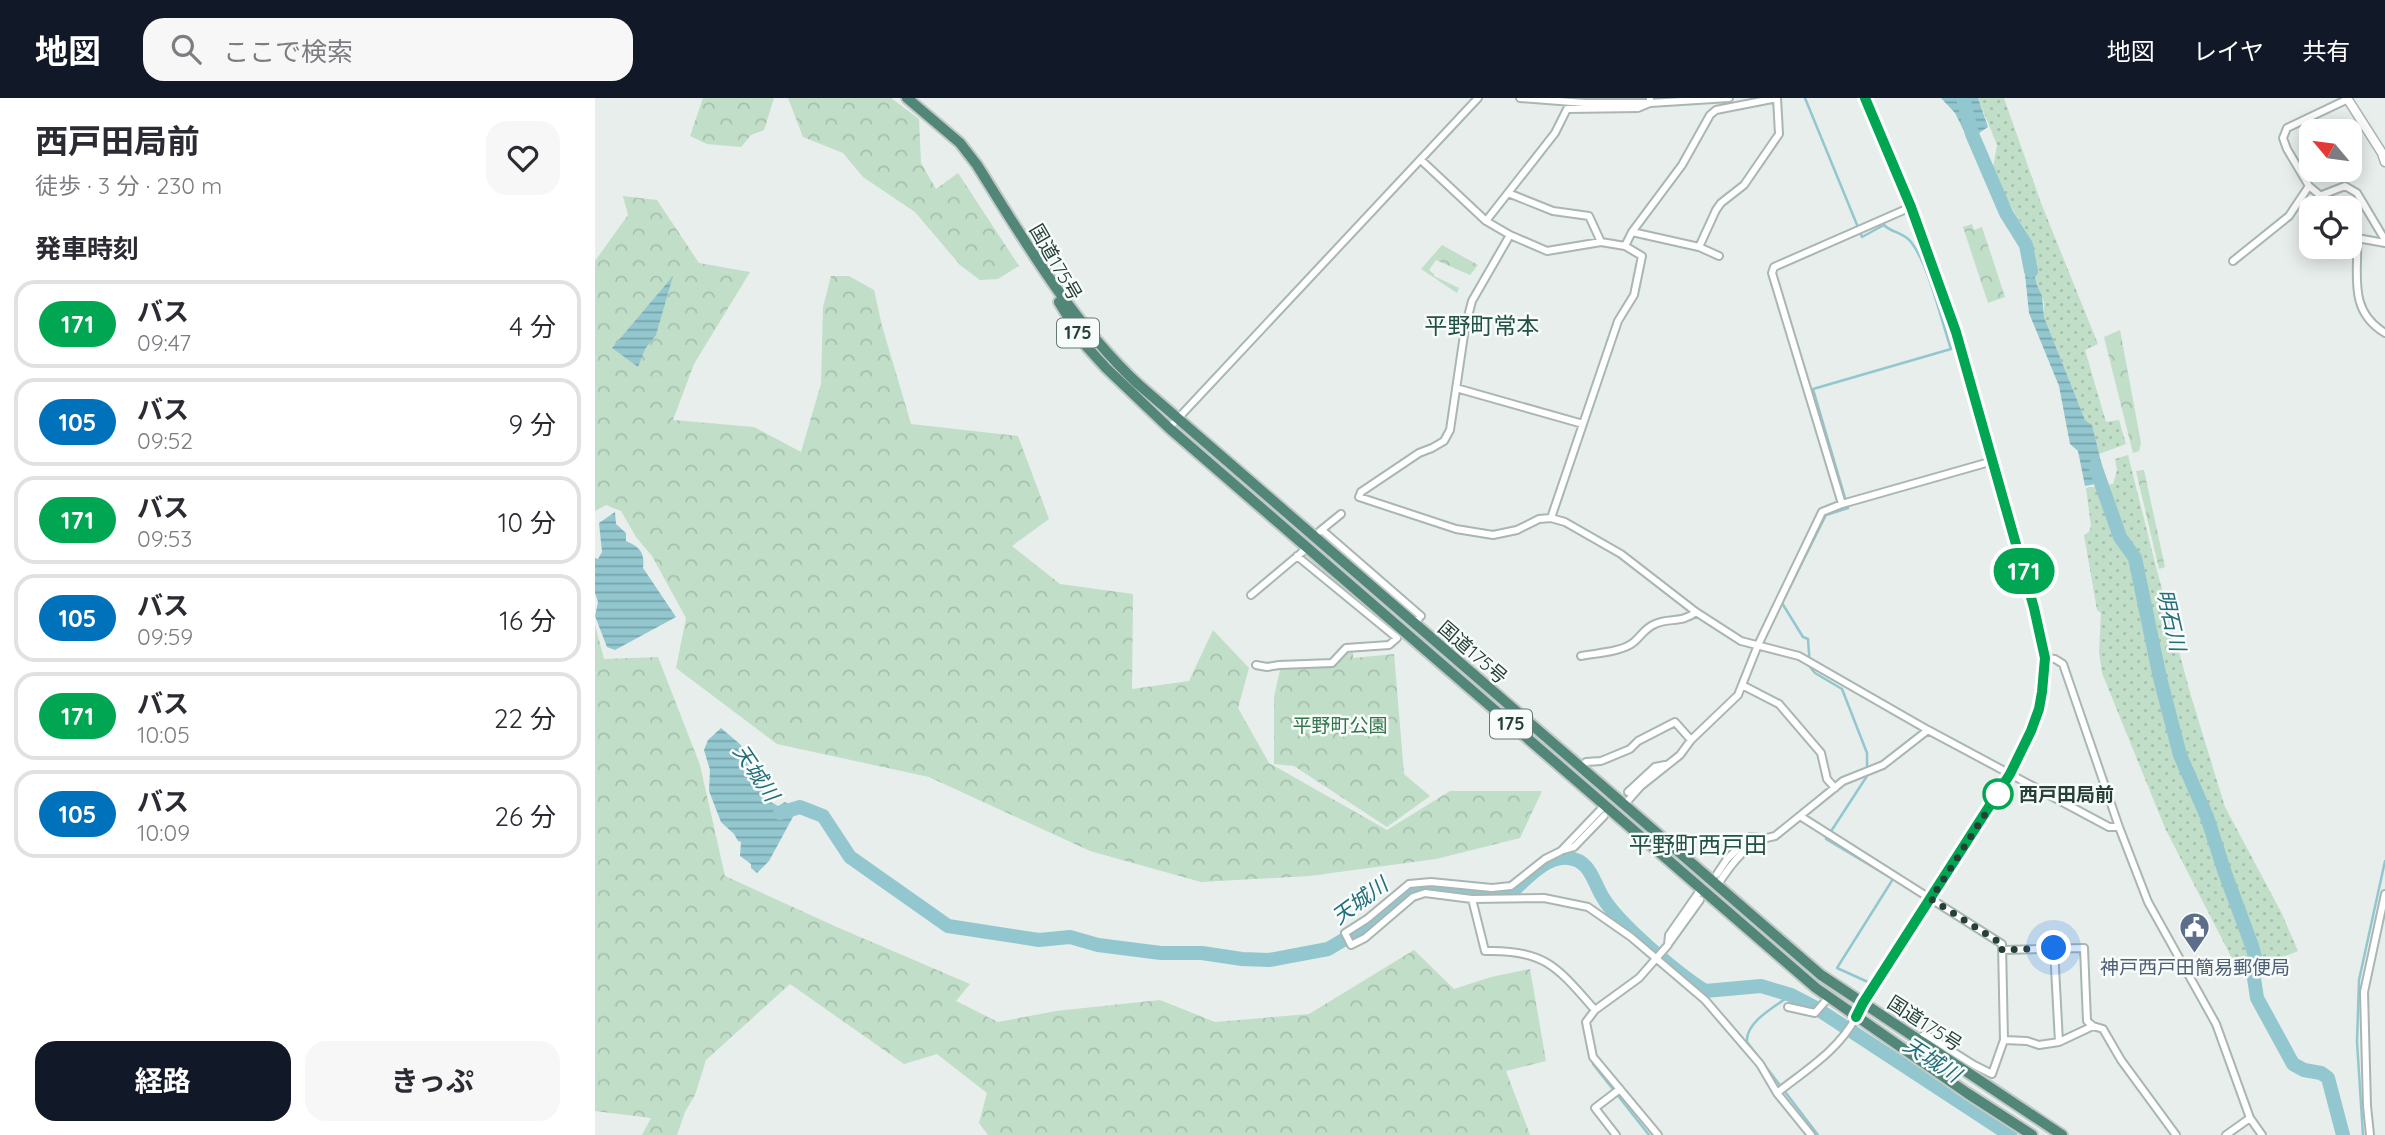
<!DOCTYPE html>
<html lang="ja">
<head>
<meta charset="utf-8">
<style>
  body { margin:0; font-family:Quicksand,"Noto Sans JP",sans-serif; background:#f7f7f7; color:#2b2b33; height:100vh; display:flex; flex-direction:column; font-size:26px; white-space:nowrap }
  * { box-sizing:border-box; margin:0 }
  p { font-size:23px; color:#7c7c81 }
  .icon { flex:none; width:38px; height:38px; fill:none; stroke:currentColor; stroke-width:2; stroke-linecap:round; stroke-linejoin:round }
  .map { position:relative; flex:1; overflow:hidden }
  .panel { display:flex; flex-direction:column; background:#fff; width:595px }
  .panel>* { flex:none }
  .badge { padding:0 14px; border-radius:23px; font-size:24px; line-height:46px }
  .needle { width:46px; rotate:299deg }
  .fabs { position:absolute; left:1704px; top:21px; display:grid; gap:14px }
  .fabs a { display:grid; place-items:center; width:63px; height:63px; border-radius:14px; background:#fff; box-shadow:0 4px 18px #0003; font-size:35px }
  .you { position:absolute; width:35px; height:35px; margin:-18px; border:5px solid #fff; border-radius:50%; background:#1a73e8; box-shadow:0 0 0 10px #1a73e833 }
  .map>.badge { position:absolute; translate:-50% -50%; box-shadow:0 0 0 4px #fff }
  h2 { padding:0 35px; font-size:26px; line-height:63px }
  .round { display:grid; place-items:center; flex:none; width:74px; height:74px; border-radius:21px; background:#f7f7f7 }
  .headline { display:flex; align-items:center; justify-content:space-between; height:119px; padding:0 35px }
  h1 { font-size:33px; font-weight:700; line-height:52px }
  .action { display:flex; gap:14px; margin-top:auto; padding:14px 35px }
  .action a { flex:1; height:80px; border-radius:21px; background:#111827; color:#fff; font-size:28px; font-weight:700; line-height:80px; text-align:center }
  .action a+a { background:#f7f7f7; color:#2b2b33 }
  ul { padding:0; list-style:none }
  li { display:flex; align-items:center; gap:21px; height:88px; margin:0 14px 10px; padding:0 21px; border:4px solid #e1e1e2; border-radius:21px }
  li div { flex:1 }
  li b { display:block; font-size:26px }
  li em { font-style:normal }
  li .badge { min-width:77px; font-weight:700; text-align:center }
  header { display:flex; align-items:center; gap:42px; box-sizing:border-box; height:98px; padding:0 35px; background:#111827; color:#fff }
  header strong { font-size:33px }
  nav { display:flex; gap:38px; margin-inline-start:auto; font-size:24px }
  .search { width:490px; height:63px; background:#f7f7f7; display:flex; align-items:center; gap:18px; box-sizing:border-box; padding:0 24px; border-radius:21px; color:#7c7c81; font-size:26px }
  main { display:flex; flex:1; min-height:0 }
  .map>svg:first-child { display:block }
  .grass { fill:url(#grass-dots) }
  .forest { fill:url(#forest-crowns) }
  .water { fill:url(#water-rules) }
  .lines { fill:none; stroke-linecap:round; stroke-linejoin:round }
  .stream { stroke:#93c7cf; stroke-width:2.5 }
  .river { stroke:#93c7cf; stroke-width:14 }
  .minor-casing { stroke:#a9b6b2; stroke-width:10 }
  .tertiary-casing { stroke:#a9b6b2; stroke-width:11 }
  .primary-casing { stroke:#c2cac7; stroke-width:13 }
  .trunk-casing { stroke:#c2cac7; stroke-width:14 }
  .minor { stroke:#fff; stroke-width:6 }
  .tertiary { stroke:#fff; stroke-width:8 }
  .primary { stroke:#6ea192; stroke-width:10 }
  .trunk { stroke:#518678; stroke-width:10 }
  .line-casing { stroke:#fff; stroke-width:16 }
  .line { stroke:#00a651; stroke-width:10 }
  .walk { stroke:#264038; stroke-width:7; stroke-dasharray:0 12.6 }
  .stop-dot { fill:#fff; stroke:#00a651; stroke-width:3.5 }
  .labels { text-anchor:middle; stroke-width:5; stroke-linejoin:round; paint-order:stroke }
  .shield { fill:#f7fbf9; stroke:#657872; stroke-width:2 }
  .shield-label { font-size:18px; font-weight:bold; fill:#264038 }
  .street-label { font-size:19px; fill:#264038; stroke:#f7fbf9 }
  .park-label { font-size:19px; fill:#33744a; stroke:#f7fbf9 }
  .stop-label { font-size:19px; font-weight:bold; fill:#264038; stroke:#f7fbf9; text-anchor:start }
  .service-label { font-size:19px; fill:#4e5e75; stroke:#f7fbf9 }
  .water-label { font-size:21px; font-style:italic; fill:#236d79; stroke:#f7fbf9 }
  .quarter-label { font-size:23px; fill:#235145; stroke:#f7fbf9 }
</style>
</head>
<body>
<header>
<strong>地図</strong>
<div class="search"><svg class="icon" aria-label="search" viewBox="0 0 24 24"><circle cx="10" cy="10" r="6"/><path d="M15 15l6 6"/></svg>ここで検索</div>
<nav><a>地図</a><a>レイヤ</a><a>共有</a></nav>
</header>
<main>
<section class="panel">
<div class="headline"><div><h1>西戸田局前</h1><p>徒歩 · 3 分 · 230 m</p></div><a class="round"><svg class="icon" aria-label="heart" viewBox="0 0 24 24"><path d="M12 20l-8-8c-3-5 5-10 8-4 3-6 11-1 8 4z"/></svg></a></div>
<h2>発車時刻</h2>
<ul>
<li><span class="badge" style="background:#00a651;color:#fff">171</span><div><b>バス</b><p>09:47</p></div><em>4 分</em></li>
<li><span class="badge" style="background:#0072bc;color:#fff">105</span><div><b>バス</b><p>09:52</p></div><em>9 分</em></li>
<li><span class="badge" style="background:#00a651;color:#fff">171</span><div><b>バス</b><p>09:53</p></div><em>10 分</em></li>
<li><span class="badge" style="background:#0072bc;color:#fff">105</span><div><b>バス</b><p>09:59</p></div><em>16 分</em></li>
<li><span class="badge" style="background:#00a651;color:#fff">171</span><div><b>バス</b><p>10:05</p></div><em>22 分</em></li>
<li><span class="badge" style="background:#0072bc;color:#fff">105</span><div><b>バス</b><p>10:09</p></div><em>26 分</em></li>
</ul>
<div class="action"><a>経路</a><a>きっぷ</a></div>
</section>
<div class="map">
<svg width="1790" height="1037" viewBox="0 0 1790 1037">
  <defs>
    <pattern id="grass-dots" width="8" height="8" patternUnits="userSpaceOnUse" patternTransform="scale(1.75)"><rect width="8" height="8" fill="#c1dec8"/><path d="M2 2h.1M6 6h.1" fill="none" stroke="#a6c0ad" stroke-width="1.8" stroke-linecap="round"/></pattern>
    <pattern id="forest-crowns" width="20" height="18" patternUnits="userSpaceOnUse" patternTransform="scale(1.75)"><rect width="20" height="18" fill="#c1dec8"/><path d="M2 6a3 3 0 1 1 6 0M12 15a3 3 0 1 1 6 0" fill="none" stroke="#a6c0ad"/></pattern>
    <pattern id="water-rules" width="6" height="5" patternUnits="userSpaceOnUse" patternTransform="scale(1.75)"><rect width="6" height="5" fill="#93c7cf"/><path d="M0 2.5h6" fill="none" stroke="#78a3a9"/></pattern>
  </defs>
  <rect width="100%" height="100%" fill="#e7eeeb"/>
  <path class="grass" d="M1383 0H1409L1446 105 1503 246 1490 252 1511 324 1524 322 1531 346 1504 356 1497 327 1490 322 1449 219V204L1442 187 1434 155 1433 137 1404 88 1398 69 1402 47Z
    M1533 357 1561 469 1596 598 1630 709 1686 814 1703 853 1645 876 1570 730 1507 575 1504 554 1506 515 1502 512 1489 437 1494 434 1496 428 1491 390 1518 386 1522 372 1520 361Z"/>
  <path class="forest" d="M108 0H179L169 32 156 37 146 49 112 46 95 38Z
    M193 0H296L324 21 326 65 341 91 363 75 424 168 403 181 385 182 365 167 320 114 268 79 248 55 208 39Z
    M28 98 62 102 104 165 155 174 99 266 78 322 159 329 206 354 226 286 228 209 236 178H254L279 192 287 228 316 326 423 338 454 421 417 448 465 486 538 496 537 591 594 583 618 532 654 570 643 610 674 665 792 732 855 693H947L925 740 841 761 714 778 606 784 495 753 334 679 182 646 81 570 91 520 57 458 41 439 26 413 11 407 0 413V163L33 117Z
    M1377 126 1379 132 1387 129 1410 199 1393 205 1368 129Z
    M847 147 883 167 875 177 841 162 834 172 839 176V178L864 190 862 195 826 171Z
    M1525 232 1546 345 1544 353 1538 355 1509 239Z
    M1549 372 1570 469 1564 471 1541 373Z
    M0 527 9 561 63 559 105 667 130 778 244 830 375 886 361 903 403 924 461 913 565 902 620 924 714 916 819 852 859 891 896 879 935 871 951 963 911 973 935 1037H393L384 1025 392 995 342 956 309 966 195 886 111 962 100 997 90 1014 82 1037H47L56 1020 0 1013Z
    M758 554V560L799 556 809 676 835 698 792 729 699 668 679 666V599L685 572 690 569H739L752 555Z"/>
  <path class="water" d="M1346 0H1383L1393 29 1384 35 1381 42 1375 45 1360 15Z
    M1434 155 1442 187 1447 198 1449 219 1490 322 1497 327 1511 384 1490 388 1483 353 1475 346 1464 288 1434 215 1428 157Z
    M78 178 61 237 50 251 43 269 17 250Z
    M20 414 21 426 31 435V443C45 449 50 455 48 470L81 519 20 552 12 549 0 518 3 504 0 495V460L3 461 7 454 4 425Z
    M126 630 146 647 149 659 168 690 169 700 183 708 190 704 197 708 205 702 206 704 174 763 162 775 156 770V766L145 758 146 744 143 743 139 736 126 724 114 693 115 672 109 652 113 642Z"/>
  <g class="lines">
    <path class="stream" d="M1210 0 1267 139 1289 127C1297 135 1308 134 1316 144 1334 167 1346 222 1356 251L1218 291 1253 410 1231 417 1187 505 1208 539 1213 541 1215 569 1220 575 1247 591 1272 655V678L1231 741 1298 781 1242 870 1273 884
      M1196 897C1181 908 1150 924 1152 944L1223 1037
      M998 966 1054 1037
      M1768 1037 1762 944 1764 882 1790 763"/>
    <path class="river" d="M1368 0 1377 36 1411 115 1431 147 1436 173
      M1500 368 1525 439 1540 460 1565 580 1585 657 1612 719 1630 775 1657 848 1662 867 1659 880 1662 900 1698 966 1709 972 1726 975 1733 980 1748 1037
      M185 715 205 709 228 718 255 759 353 828 444 842 475 839 503 847 566 855H607L647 861 674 862 733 851 779 824 816 792 830 790 874 795 919 792C933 779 952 758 973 760 995 762 998 783 1007 798 1022 825 1083 876 1110 893L1166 888 1196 897 1221 910 1415 1037"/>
    <defs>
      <path id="minor" d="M925 0 990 5H1055L1134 0
        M826 62 891 123 915 137 952 153 1006 144 1030 148 1047 158 1039 197 1023 223 956 420
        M1714 88 1740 110
        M913 95 958 113 994 118 1006 144
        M1727 97 1750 88 1762 95 1790 142
        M891 123 960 35 972 11 1043 10 1055 5V0
        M1755 129 1762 140 1790 145
        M1037 134 1104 149 1124 158
        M915 137 877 203 870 230 855 332 849 343 837 350 824 355 766 394 764 399 861 431 898 437 922 432 944 421 956 420 970 424 1026 456 1101 514 1146 543 1204 558 1333 632 1514 729H1524
        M1762 140C1764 176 1752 212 1790 235
        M1030 148 1037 134 1087 67 1115 17 1121 12 1182 0
        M1104 149 1121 112 1126 105 1149 87 1184 36 1182 0
        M1638 163 1694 118 1714 88 1692 51 1688 40 1692 30 1753 1
        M861 290 988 326
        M574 330 883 0
        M1247 406 1177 175 1179 169 1316 109
        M727 432 826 518 819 525
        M725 433 746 416
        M702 458 802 540
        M656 497 712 450
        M986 558C1002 555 1027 554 1039 544 1047 537 1050 530 1060 526 1075 519 1086 526 1101 514
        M1450 560 1460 561 1468 566 1524 729 1553 804 1621 926 1655 1020 1667 1037
        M661 567 672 569 684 567 737 565 751 550 794 547 801 541
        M1147 587 1184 606 1226 655 1232 681 1240 690
        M986 669 991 664 1006 663 1035 651 1043 643 1080 624 1096 642
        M1033 694 1060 669 1070 667
        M1010 707 966 753 950 761 916 788 897 790 836 784 814 786 772 821 750 835 756 847 770 840 818 799 830 795 877 801 949 800 993 809 1036 839 1110 902 1165 966 1182 995
        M1029 707 1046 688 1085 657 1096 642 1143 597 1163 547 1227 414 1247 406 1398 363
        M1205 718 1407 846 1409 942 1397 976 1379 967 1330 936 1324 941
        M968 752 979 749 1009 718
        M1122 776 1132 761 1155 739 1166 740
        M1122 788C1136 766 1153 742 1180 738L1248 683 1288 667 1333 632
        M877 801 890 853C950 851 963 870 1000 912
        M1074 845 1105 802
        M1459 851 1464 944
        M1407 852 1489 850 1492 923 1498 928 1508 931 1526 962 1581 1037
        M1193 909 1220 915 1234 899
        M1409 942 1432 943 1444 947 1464 944 1498 928
        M1021 1037 1000 1010 1025 991
        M1063 1037 998 959 991 924 1000 912 1044 880 1073 847 1074 837 1106 791
        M1216 1037 1182 995C1211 972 1244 952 1261 919
        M1631 1037 1655 1020
        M1775 1037 1772 1008 1769 894 1790 796"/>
      <path id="tertiary" d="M1752 0 1787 55 1790 64"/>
      <path id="primary" d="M1261 919 1268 905 1415 676 1436 633 1444 611 1450 560 1439 510 1361 234 1316 109 1270 0"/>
      <path id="trunk" d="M312 0 365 45 382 67C430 144 477 224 543 286L1226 877 1467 1037
        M464 204 492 249 511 270 574 330 1221 890 1372 995 1437 1037"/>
    </defs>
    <use href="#minor" class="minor-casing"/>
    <use href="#tertiary" class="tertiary-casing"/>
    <use href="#primary" class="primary-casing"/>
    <use href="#trunk" class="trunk-casing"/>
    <use href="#minor" class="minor"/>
    <use href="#tertiary" class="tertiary"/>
    <use href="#primary" class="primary"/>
    <use href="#trunk" class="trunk"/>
  </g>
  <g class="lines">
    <defs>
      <path id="line" d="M1261 919 1268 905 1415 676 1436 633 1444 611 1447 594 1450 560 1439 510 1361 234 1316 109 1270 0"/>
    </defs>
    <use href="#line" class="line-casing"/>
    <use href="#line" class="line"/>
    <path class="walk" d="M1403 696 1336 801 1407 846V852L1459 850"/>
  </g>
  <defs>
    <symbol id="civic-pin" viewBox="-11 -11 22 30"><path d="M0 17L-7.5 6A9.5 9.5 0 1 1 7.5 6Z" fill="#5c6f8a" stroke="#f7fbf9"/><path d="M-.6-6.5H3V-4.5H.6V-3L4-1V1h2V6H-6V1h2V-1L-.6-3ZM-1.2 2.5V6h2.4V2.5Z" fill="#fff"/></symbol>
  </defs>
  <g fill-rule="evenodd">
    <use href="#civic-pin" x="1582" y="812" width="35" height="47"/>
  </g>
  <circle class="stop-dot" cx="1403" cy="696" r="14"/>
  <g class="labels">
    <g class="shield">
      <rect x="462" y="220.5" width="42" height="29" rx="5"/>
      <rect x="895" y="611.5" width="42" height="29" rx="5"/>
    </g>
    <g class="shield-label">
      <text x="483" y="241">175</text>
      <text x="916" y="632">175</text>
    </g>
    <g class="street-label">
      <text transform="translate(461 164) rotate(60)" y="7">国道175号</text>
      <text transform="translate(878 554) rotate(41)" y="7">国道175号</text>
      <text transform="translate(1330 925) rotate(33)" y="7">国道175号</text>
    </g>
    <g class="park-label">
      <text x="745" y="634">平野町公園</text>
    </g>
    <g class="stop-label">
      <text x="1424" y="703">西戸田局前</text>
    </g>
    <g class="service-label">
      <text x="1600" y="876">神戸西戸田簡易郵便局</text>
    </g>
    <g class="water-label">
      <text transform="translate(1576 522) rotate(77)" y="7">明石川</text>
      <text transform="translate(161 675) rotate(56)" y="7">天城川</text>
      <text transform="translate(765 803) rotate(-36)" y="7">天城川</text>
      <text transform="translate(1337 962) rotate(33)" y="7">天城川</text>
    </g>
    <g class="quarter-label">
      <text x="887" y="236">平野町常本</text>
      <text x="1103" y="755">平野町西戸田</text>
    </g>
  </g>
</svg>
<div class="fabs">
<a><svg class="needle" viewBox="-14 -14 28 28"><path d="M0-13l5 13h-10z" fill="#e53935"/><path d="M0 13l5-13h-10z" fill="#7c7c81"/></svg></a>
<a><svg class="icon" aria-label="locate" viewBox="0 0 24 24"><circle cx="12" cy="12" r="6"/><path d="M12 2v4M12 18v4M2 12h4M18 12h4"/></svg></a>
</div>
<div class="you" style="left:1459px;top:850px"></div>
<b class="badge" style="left:1429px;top:473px;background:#00a651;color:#fff">171</b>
</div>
</main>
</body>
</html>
